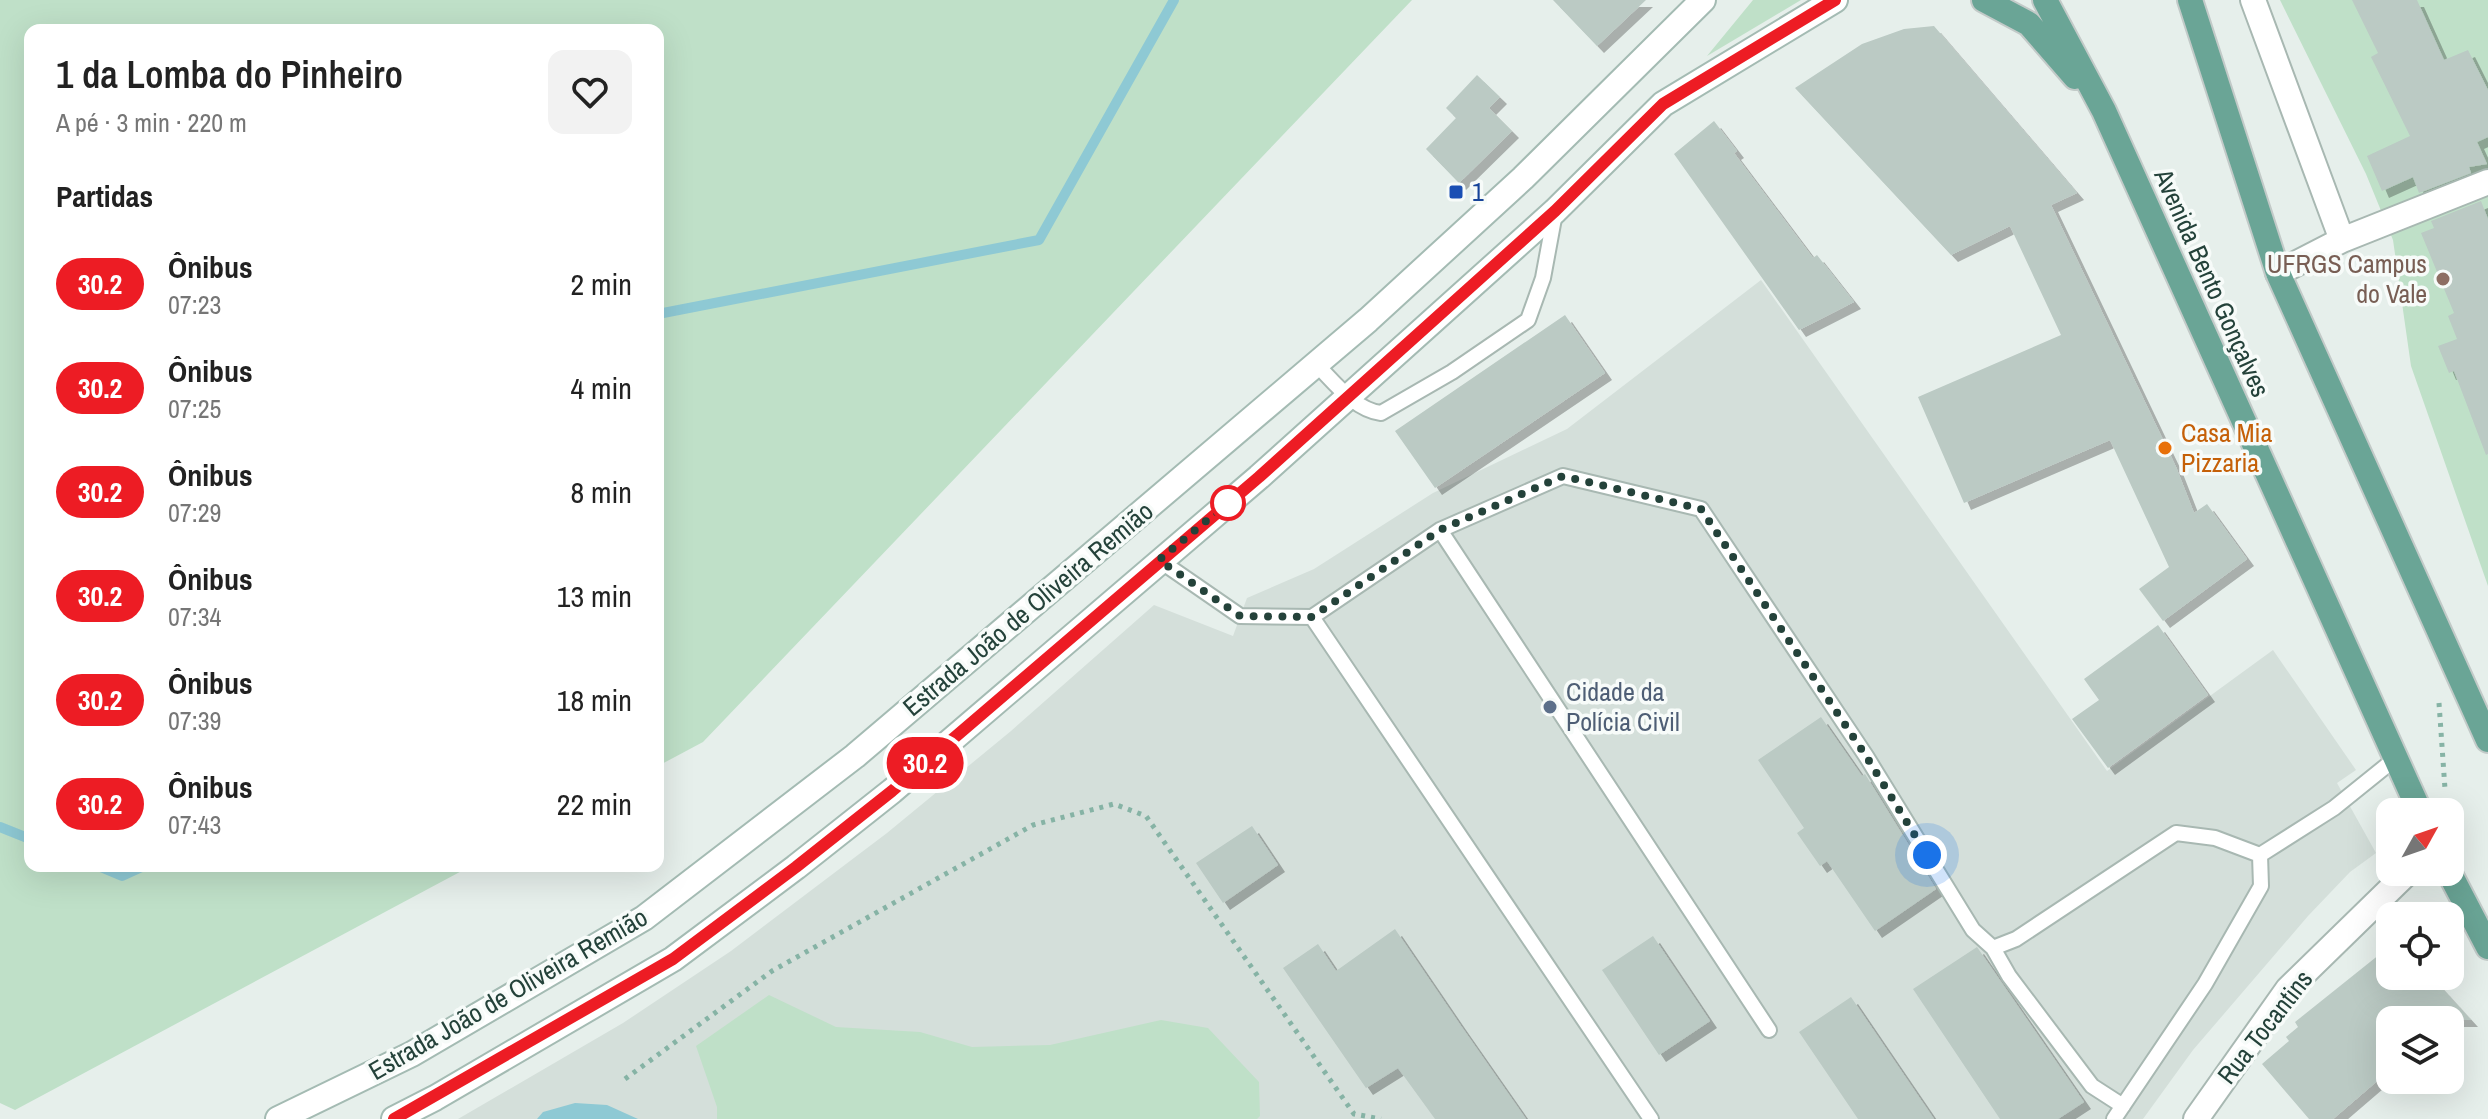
<!DOCTYPE html>
<html lang="pt">
<head>
<meta charset="utf-8">
<style>
  body { margin:0; font-family:"Archivo Narrow",sans-serif; background:#f2f2f2; color:#222; height:100vh; display:flex; flex-direction:column; font-size:30px; white-space:nowrap }
  * { box-sizing:border-box; margin:0 }
  p { font-size:26px; color:#767676 }
  .icon { flex:none; width:44px; height:44px; fill:none; stroke:currentColor; stroke-width:2; stroke-linecap:round; stroke-linejoin:round }
  .map { position:relative; flex:1; overflow:hidden }
  .panel { position:absolute; left:24px; top:24px; width:640px; height:848px; display:flex; flex-direction:column; background:#fff; border-radius:16px; box-shadow:0 8px 32px #0002 }
  .panel>* { flex:none }
  .badge { padding:0 16px; border-radius:26px; font-size:28px; line-height:52px }
  .needle { width:52px; rotate:50deg }
  .controls { position:absolute; left:2376px; top:798px; display:grid; gap:16px }
  .controls a { display:grid; place-items:center; width:88px; height:88px; border-radius:16px; background:#fff; box-shadow:0 8px 32px #0002; font-size:40px }
  .you { position:absolute; width:40px; height:40px; margin:-20px; border:6px solid #fff; border-radius:50%; background:#1a73e8; box-shadow:0 0 0 12px #1a73e833 }
  .map>.badge { position:absolute; translate:-50% -50%; box-shadow:0 0 0 4px #fff }
  h2 { padding:0 32px; font-size:30px; line-height:72px }
  .round { display:grid; place-items:center; flex:none; width:84px; height:84px; border-radius:16px; background:#f2f2f2 }
  .headline { display:flex; align-items:center; justify-content:space-between; height:136px; padding:0 32px }
  h1 { font-size:38px; font-weight:600; line-height:60px }
  ul { padding:0; list-style:none }
  li { display:flex; align-items:center; gap:24px; height:104px; padding:0 32px }
  li div { flex:1 }
  li b { display:block; font-size:30px }
  li em { font-style:normal }
  li .badge { min-width:88px; font-weight:700; text-align:center }
  .map>svg:first-child { display:block }
  .built { fill:#d4dfda }
  .green { fill:#bfe0c8 }
  .water { fill:#8ec9d4 }
  .lines { fill:none; stroke-linecap:round; stroke-linejoin:round }
  .stream { stroke:#8ec9d4; stroke-width:10 }
  .building { fill:#bbcac4; filter:url(#shadow) }
  .service-casing { stroke:#a8b8b2; stroke-width:18 }
  .minor-casing { stroke:#a8b8b2; stroke-width:28 }
  .secondary-casing { stroke:#a4bbb3; stroke-width:28 }
  .primary-casing { stroke:#c2cac8; stroke-width:28 }
  .path { stroke:#86b3a5; stroke-width:5; stroke-dasharray:4 6; stroke-linecap:butt }
  .service { stroke:#fff; stroke-width:14 }
  .minor { stroke:#fff; stroke-width:24 }
  .secondary { stroke:#fff; stroke-width:24 }
  .primary { stroke:#6aa596; stroke-width:24 }
  .line-casing { stroke:#fff; stroke-width:18 }
  .line { stroke:#ed1c24; stroke-width:12 }
  .walk { stroke:#24423a; stroke-width:8; stroke-dasharray:0 14.4 }
  .transit-dot { fill:#1a4fb4; stroke:#f7fbf9; stroke-width:3 }
  .education-dot { fill:#8d6e63; stroke:#f7fbf9; stroke-width:3 }
  .food-dot { fill:#e8710a; stroke:#f7fbf9; stroke-width:3 }
  .stop-dot { fill:#fff; stroke:#ed1c24; stroke-width:4 }
  .service-dot { fill:#5c6f8a; stroke:#f7fbf9; stroke-width:3 }
  .labels { text-anchor:middle; stroke-width:7; stroke-linejoin:round; paint-order:stroke }
  .transit-label { font-size:26px; fill:#164399; stroke:#f7fbf9; text-anchor:start }
  .education-label { font-size:26px; fill:#785e54; stroke:#f7fbf9; text-anchor:end }
  .street-label { font-size:26px; fill:#24423a; stroke:#f7fbf9 }
  .food-label { font-size:26px; fill:#c56008; stroke:#f7fbf9; text-anchor:start }
  .service-label { font-size:26px; fill:#4e5e75; stroke:#f7fbf9; text-anchor:start }
</style>
</head>
<body>
<div class="map">
<svg width="2488" height="1119" viewBox="0 0 2488 1119">
  <defs>
    <filter id="shadow"><feDropShadow dx="7" dy="7" stdDeviation="0" flood-color="#0004"/></filter>
  </defs>
  <rect width="100%" height="100%" fill="#e6efeb"/>
  <path class="built" d="M1761 280 2107 771 2273 650 2356 770 2337 783 2376 853 2350 872 2308 916 2193 1050 2143 1119H458L623 1023 731 951 887 833 1011 731 1154 605 1233 636 1247 598 1314 569 1433 493 1567 429Z"/>
  <path class="green" d="M0 0H1412L703 742 658 766V30H30V866H471L15 1110 0 1103Z
    M1753 0H1801L1707 56Z
    M2280 0H2488V586L2411 366 2393 240 2366 174Z
    M769 995 836 1027 920 1032 972 1047 1050 1045 1161 1020 1208 1028 1259 1082 1260 1116 1257 1119H717V1107L696 1046Z"/>
  <path class="water" d="M575 1103 607 1105 638 1119H537L543 1112Z"/>
  <g class="lines">
    <path class="stream" d="M658 314 1039 240 1174 0
      M0 827 30 839
      M98 866 122 876 144 866"/>
  </g>
  <path class="building" d="M1553 0H1646L1597 46Z
    M2352 0H2417L2444 60 2468 50 2488 90V137L2477 142 2487 164 2469 167 2471 173 2419 193 2413 177 2382 191 2367 156 2410 136 2371 57 2378 53Z
    M1934 26 2077 193 2051 205 2176 467 2194 513 2207 504 2247 559 2163 621 2139 589 2169 567 2110 440 1964 503 1918 397 2061 335 2010 226 1951 255 1795 88 1862 44 1904 29Z
    M1477 75 1500 97 1489 108 1512 131 1459 183 1426 149 1456 118 1446 108Z
    M1714 121 1737 151 1734 153 1813 258 1817 255 1854 302 1799 330 1674 154Z
    M2481 201 2488 219V454L2486 455 2454 371 2449 373 2438 346 2457 339 2448 316 2454 313 2421 233 2434 228 2431 221Z
    M1565 315 1605 373 1435 488 1395 431Z
    M2158 625 2208 695 2108 768 2072 719 2099 700 2084 679Z
    M1821 717 1862 776 1865 774 1936 889 1875 931 1827 861 1820 866 1797 833 1804 828 1758 760Z
    M1252 826 1278 865 1223 903 1196 863Z
    M1395 929 1459 1023 1526 1119H1435L1398 1068 1366 1088 1283 968 1318 944 1336 971Z
    M1653 936 1710 1021 1659 1055 1602 970Z
    M2390 946V976H2431L2471 1020H2390V1070L2333 1119H2309L2262 1064 2289 1041 2286 1037 2298 1027 2295 1022Z
    M1977 947 2084 1102 2058 1119H2000L1913 989Z
    M1851 997 1934 1119H1858L1799 1032Z"/>
  <g class="lines">
    <defs>
      <path id="service" d="M1317 365C1334 382 1355 410 1381 413L1452 372 1528 320 1543 278 1555 213
        M1440 530 1769 1030
        M1159 560 1240 616 1312 617 1440 530 1563 476 1701 509 1866 756 1973 930 1993 948 2016 939 2176 833 2215 838 2260 855 2334 808 2396 758
        M1312 617 1651 1119
        M1993 948 2009 976 2092 1086 2123 1106
        M2114 1119 2205 984 2261 886 2260 855"/>
      <path id="minor" d="M2253 0 2342 240
        M2278 273 2342 240 2488 182
        M2196 1119 2288 989 2408 872"/>
      <path id="secondary" d="M278 1119 412 1054 644 918 855 756 1368 320 1523 178 1703 0
        M394 1119 435 1098 673 959 796 867 892 791 1259 477 1555 211 1663 104 1835 0"/>
      <path id="primary" d="M1984 0 2029 24 2075 77
        M2045 0 2104 111 2420 812
        M2190 0 2278 273 2488 740
        M2449 872 2488 947"/>
    </defs>
    <use href="#service" class="service-casing"/>
    <use href="#minor" class="minor-casing"/>
    <use href="#secondary" class="secondary-casing"/>
    <use href="#primary" class="primary-casing"/>
    <path class="path" d="M2439 703 2445 789 2442 790
      M625 1079 772 971 1033 825 1114 804 1146 816 1354 1114 1381 1119"/>
    <use href="#service" class="service"/>
    <use href="#minor" class="minor"/>
    <use href="#secondary" class="secondary"/>
    <use href="#primary" class="primary"/>
  </g>
  <g class="lines">
    <defs>
      <path id="line" d="M394 1119 673 959 796 867 892 791 1259 477 1555 211 1663 104 1835 0"/>
    </defs>
    <use href="#line" class="line-casing"/>
    <use href="#line" class="line"/>
    <path class="walk" d="M1228 503 1159 560 1240 616 1312 617 1440 530 1563 476 1701 509 1866 756 1927 855"/>
  </g>
  <rect class="transit-dot" x="1448" y="184" width="16" height="16" rx="4"/>
  <circle class="education-dot" cx="2443" cy="279" r="8"/>
  <circle class="food-dot" cx="2165" cy="448" r="8"/>
  <circle class="stop-dot" cx="1228" cy="503" r="16"/>
  <circle class="service-dot" cx="1550" cy="707" r="8"/>
  <g class="labels">
    <g class="transit-label">
      <text x="1472" y="201">1</text>
    </g>
    <g class="education-label">
      <text x="2427" y="273">UFRGS Campus<tspan x="2427" dy="30">do Vale</tspan></text>
    </g>
    <g class="street-label">
      <text transform="translate(2212 283) rotate(66)" y="9">Avenida Bento Gonçalves</text>
      <text transform="translate(1028 609) rotate(-40)" y="9">Estrada João de Oliveira Remião</text>
      <text transform="translate(508 994) rotate(-30)" y="9">Estrada João de Oliveira Remião</text>
      <text transform="translate(2265 1027) rotate(-52)" y="9">Rua Tocantins</text>
    </g>
    <g class="food-label">
      <text x="2181" y="442">Casa Mia<tspan x="2181" dy="30">Pizzaria</tspan></text>
    </g>
    <g class="service-label">
      <text x="1566" y="701">Cidade da<tspan x="1566" dy="30">Polícia Civil</tspan></text>
    </g>
  </g>
</svg>
<div class="controls">
<a><svg class="needle" viewBox="-14 -14 28 28"><path d="M0-13l5 13h-10z" fill="#e53935"/><path d="M0 13l5-13h-10z" fill="#767676"/></svg></a>
<a><svg class="icon" aria-label="locate" viewBox="0 0 24 24"><circle cx="12" cy="12" r="6"/><path d="M12 2v4M12 18v4M2 12h4M18 12h4"/></svg></a>
<a><svg class="icon" aria-label="layers" viewBox="0 0 24 24"><path d="M12 4l9 5-9 5-9-5zM3 14l9 5 9-5"/></svg></a>
</div>
<div class="you" style="left:1927px;top:855px"></div>
<b class="badge" style="left:925px;top:763px;background:#ed1c24;color:#fff">30.2</b>
<section class="panel">
<div class="headline"><div><h1>1 da Lomba do Pinheiro</h1><p>A pé · 3 min · 220 m</p></div><a class="round"><svg class="icon" aria-label="heart" viewBox="0 0 24 24"><path d="M12 20l-8-8c-3-5 5-10 8-4 3-6 11-1 8 4z"/></svg></a></div>
<h2>Partidas</h2>
<ul>
<li><span class="badge" style="background:#ed1c24;color:#fff">30.2</span><div><b>Ônibus</b><p>07:23</p></div><em>2 min</em></li>
<li><span class="badge" style="background:#ed1c24;color:#fff">30.2</span><div><b>Ônibus</b><p>07:25</p></div><em>4 min</em></li>
<li><span class="badge" style="background:#ed1c24;color:#fff">30.2</span><div><b>Ônibus</b><p>07:29</p></div><em>8 min</em></li>
<li><span class="badge" style="background:#ed1c24;color:#fff">30.2</span><div><b>Ônibus</b><p>07:34</p></div><em>13 min</em></li>
<li><span class="badge" style="background:#ed1c24;color:#fff">30.2</span><div><b>Ônibus</b><p>07:39</p></div><em>18 min</em></li>
<li><span class="badge" style="background:#ed1c24;color:#fff">30.2</span><div><b>Ônibus</b><p>07:43</p></div><em>22 min</em></li>
</ul>
</section>
</div>
</body>
</html>
